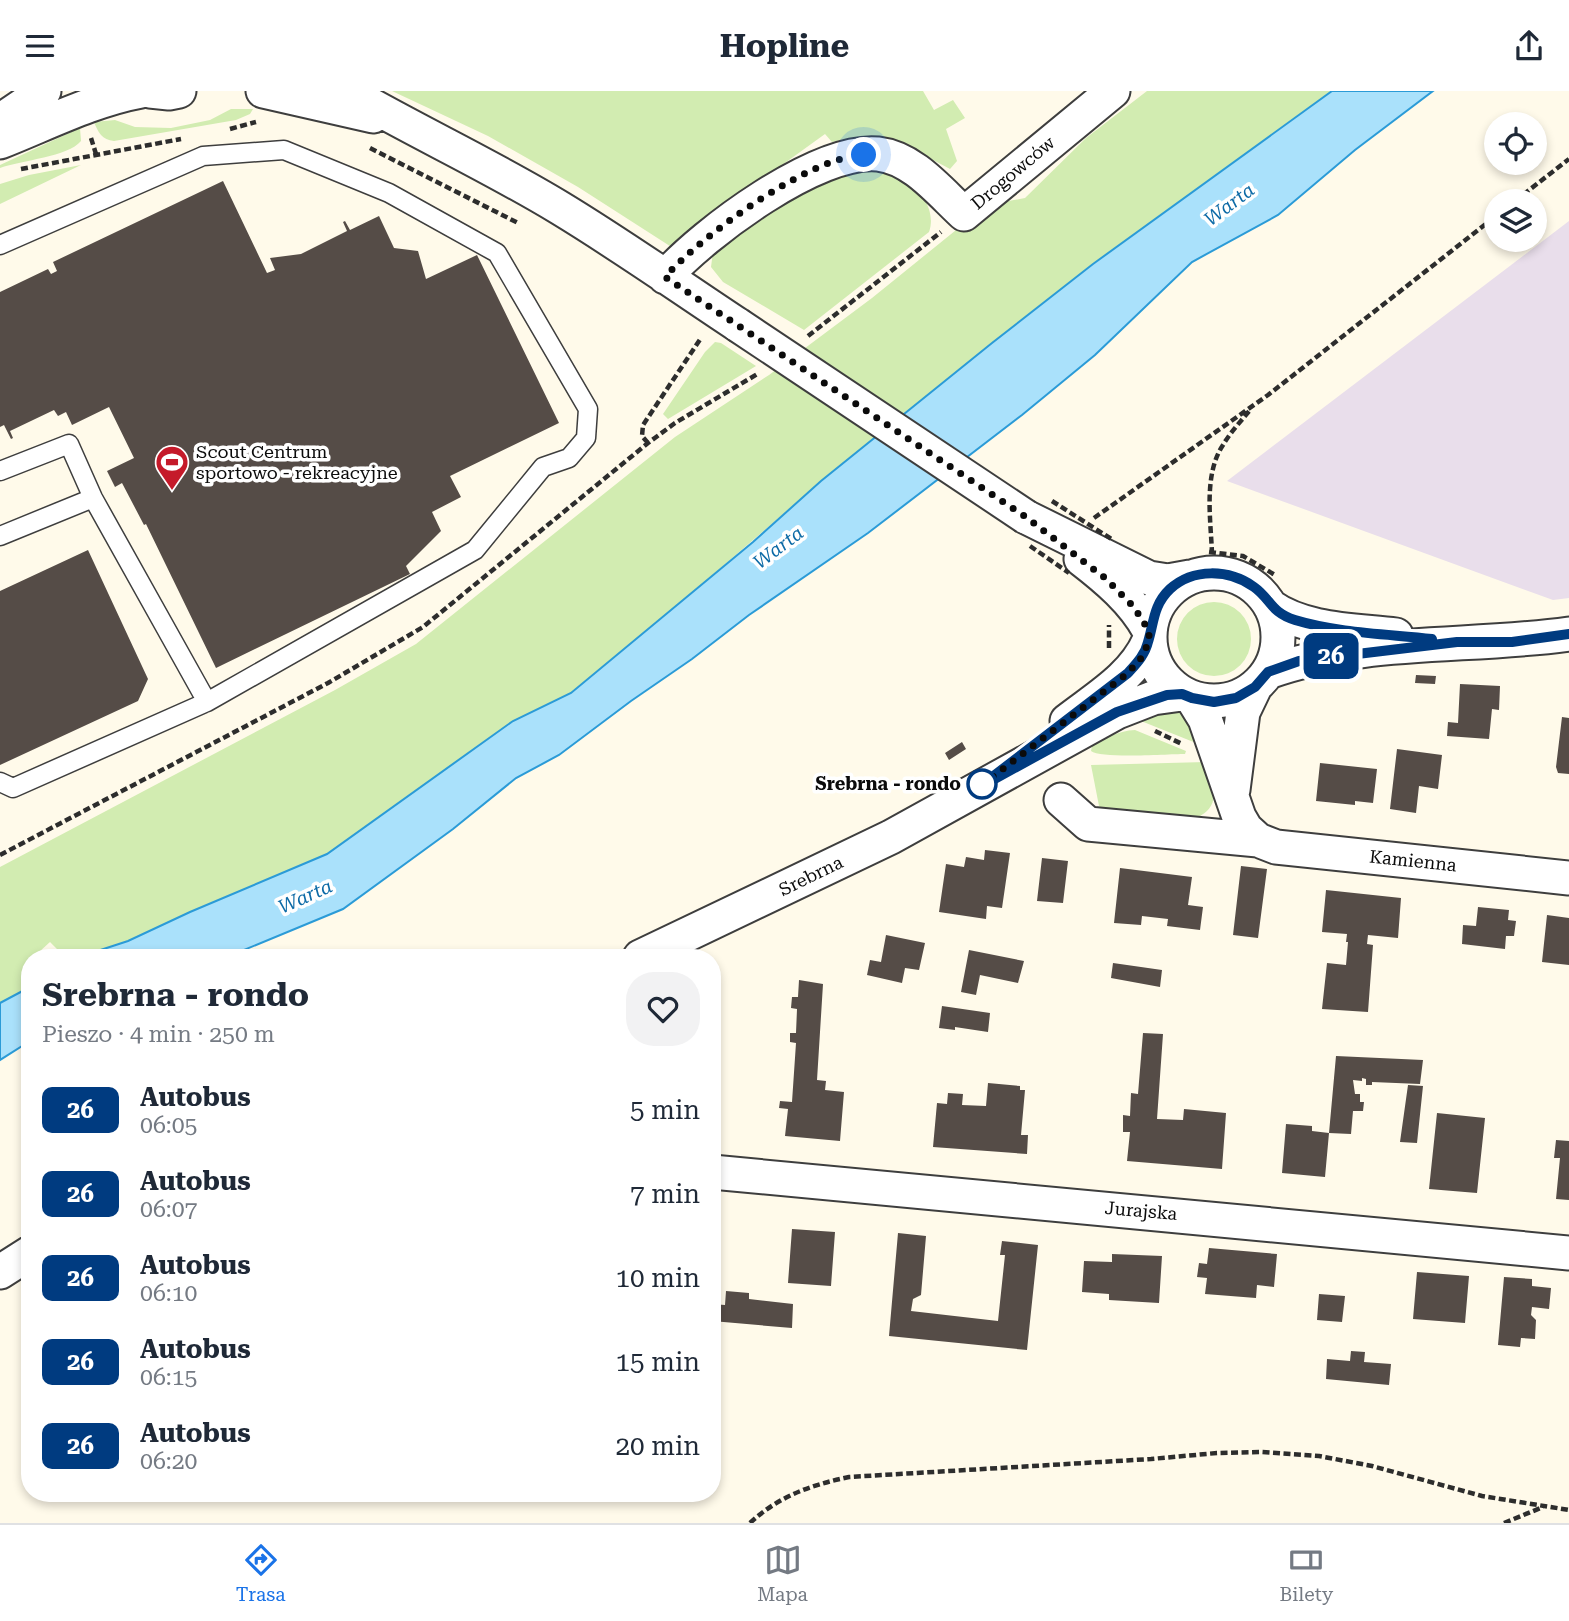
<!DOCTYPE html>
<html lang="pl">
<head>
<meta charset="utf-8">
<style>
  body { margin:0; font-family:"Roboto Serif",serif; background:#f2f2f3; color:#1f2937; height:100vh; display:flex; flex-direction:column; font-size:26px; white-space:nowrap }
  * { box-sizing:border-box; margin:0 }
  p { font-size:23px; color:#747a83 }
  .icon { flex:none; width:38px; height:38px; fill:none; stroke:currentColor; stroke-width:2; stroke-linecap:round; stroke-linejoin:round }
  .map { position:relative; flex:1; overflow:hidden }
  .sheet { position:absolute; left:21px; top:858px; width:700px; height:553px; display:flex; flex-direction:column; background:#fff; border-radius:28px; box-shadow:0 4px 10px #0003 }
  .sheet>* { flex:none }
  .badge { padding:0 14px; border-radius:10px; font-size:24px; line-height:46px }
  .tools { position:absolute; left:1484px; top:21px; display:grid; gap:14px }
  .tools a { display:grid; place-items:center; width:63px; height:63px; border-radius:50%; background:#fff; box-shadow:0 4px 10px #0003; font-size:35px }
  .you { position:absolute; width:35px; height:35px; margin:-18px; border:5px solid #fff; border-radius:50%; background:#1a73e8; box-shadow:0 0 0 10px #1a73e833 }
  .map>.badge { position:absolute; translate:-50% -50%; box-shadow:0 0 0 4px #fff }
  .round { display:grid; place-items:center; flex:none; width:74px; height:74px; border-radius:28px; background:#f2f2f3 }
  .overview { display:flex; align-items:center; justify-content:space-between; height:119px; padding:0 21px }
  h1 { font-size:33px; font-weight:700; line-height:52px }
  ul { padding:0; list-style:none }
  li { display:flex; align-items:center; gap:21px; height:84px; padding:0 21px }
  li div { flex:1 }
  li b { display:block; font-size:26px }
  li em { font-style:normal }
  li .badge { min-width:77px; font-weight:700; text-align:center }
  header { display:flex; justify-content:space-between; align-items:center; height:91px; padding:0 21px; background:#fff; font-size:32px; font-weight:700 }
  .tabs { display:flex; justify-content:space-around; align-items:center; height:98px; border-top:2px solid #e0e1e3; background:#fff; font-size:19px; color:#747a83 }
  .tabs a { display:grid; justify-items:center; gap:4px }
  .tabs .current { color:#1a73e8 }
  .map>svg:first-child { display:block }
  .industrial { fill:#e9deeb }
  .green { fill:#d2ecb1 }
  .water { fill:#aae1fb; stroke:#2b9bd7; stroke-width:2 }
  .building { fill:#554c47 }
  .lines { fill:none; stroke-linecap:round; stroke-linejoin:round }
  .service-casing { stroke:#3e3e3e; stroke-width:21 }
  .minor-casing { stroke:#3e3e3e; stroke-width:37 }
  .path { stroke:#2d2d2d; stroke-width:4.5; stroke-dasharray:7 3.5; stroke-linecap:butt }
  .service { stroke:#fff; stroke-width:18 }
  .minor { stroke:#fff; stroke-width:33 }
  .minor-bridge-casing { stroke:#3e3e3e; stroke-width:37; stroke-linecap:butt }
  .path-bridge { stroke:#2d2d2d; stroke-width:4.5; stroke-dasharray:7 3.5; stroke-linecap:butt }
  .minor-bridge { stroke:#fff; stroke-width:33 }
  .line-casing { stroke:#fff; stroke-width:16 }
  .line { stroke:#003b80; stroke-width:10 }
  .walk { stroke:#0b0b0b; stroke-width:7; stroke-dasharray:0 12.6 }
  .stop-dot { fill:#fff; stroke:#003b80; stroke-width:3.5 }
  .labels { text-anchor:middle; stroke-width:7; stroke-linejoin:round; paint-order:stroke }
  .street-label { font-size:18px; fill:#0b0b0b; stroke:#fff }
  .poi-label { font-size:18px; fill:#0b0b0b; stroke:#fff; text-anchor:start }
  .stop-label { font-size:18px; font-weight:bold; fill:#0b0b0b; stroke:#fff; text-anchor:end }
  .water-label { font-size:19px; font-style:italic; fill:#0c6aa6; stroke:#fff }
</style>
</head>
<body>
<header><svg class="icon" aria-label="menu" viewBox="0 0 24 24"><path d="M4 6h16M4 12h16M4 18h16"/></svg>Hopline<svg class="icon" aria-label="share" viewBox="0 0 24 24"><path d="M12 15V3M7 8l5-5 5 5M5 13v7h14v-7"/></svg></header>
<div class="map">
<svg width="1569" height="1432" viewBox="0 0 1569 1432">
  <rect width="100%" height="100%" fill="#fffaea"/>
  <path class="industrial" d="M1569 130V507L1553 509 1227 390Z"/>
  <path class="green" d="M392 0H923L934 19 953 9 965 27 946 38 957 70 950 78C908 56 881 38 832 51L825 43 689 141 673 157 578 96 488 45Z
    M1147 0H1332L1093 173 992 252 819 392 614 569 571 602 513 630 327 763 190 821 128 850 79 866H65L50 851 39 861 42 866H30V896L0 912V776L335 599 416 553 675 346 769 284 872 207 987 114 1025 107 1086 47Z
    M231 18H253L250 23 236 29 114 50C102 49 98 41 94 31L115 29 135 36 171 37 210 29Z
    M80 37 81 50C68 66 22 69 0 77V74Z
    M81 74 0 113V93L29 84Z
    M864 74C877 78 895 82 906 89 923 101 936 121 929 141L804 239 723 191 711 176 713 161 724 151 819 89Z
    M715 251 721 252 756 275 668 328 663 323 705 261Z
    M1177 548a37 37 0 1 1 74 0a37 37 0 1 1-74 0Z
    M1145 617C1184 620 1185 612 1196 652L1136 628Z
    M1135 639 1186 660 1185 663C1167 663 1101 668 1091 660L1092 655C1107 646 1118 640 1135 639Z
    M1206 671C1213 698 1224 716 1192 729L1102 718 1099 715 1091 674Z"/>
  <path class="water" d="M1332 0H1433L1355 59 1278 124 1192 171 1095 264 1022 324 868 442 749 524 692 568 631 610 559 664 516 687 453 738 343 818 227 866H79L128 850 190 821 327 763 513 630 571 602 753 451 821 390 992 252 1093 173Z
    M30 896V950L0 969V912Z"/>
  <path class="building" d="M223 90 267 182 275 179 270 167 301 163 347 140 343 131 345 130 350 139 379 125 394 157 418 160 426 188 477 164 559 332 450 385 461 406 432 421 441 440 406 475 410 483 216 577 146 433 144 434 122 392 115 396 107 380 134 367 109 316 72 334 66 321 58 325 54 319 10 340 13 347 11 348 4 334 0 336V201L48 178 51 183 57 180 53 171Z
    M88 459 148 588 138 610 0 674V500Z
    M1416 584 1436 585 1435 593 1415 592Z
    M1460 593 1500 595 1499 619 1492 618 1489 648 1447 645 1448 631 1458 632Z
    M1562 626 1569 627V683L1558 682 1556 676Z
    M962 651 966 658 949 669 945 662Z
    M1397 658 1442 664 1438 698 1419 695 1416 722 1390 718Z
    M1320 672 1377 678 1373 712 1355 710V714L1316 710Z
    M985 759 1010 762 1002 817 987 815 986 828 939 821 946 773 964 776 966 766 984 769Z
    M1042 767 1068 770 1063 812 1037 810Z
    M1241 775 1267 778 1258 847 1233 844Z
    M1120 777 1192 786 1188 814 1203 816 1200 839 1167 835 1168 828 1142 825 1141 834 1114 832Z
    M1326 799 1401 807 1398 847 1368 844 1367 853 1373 854 1368 921 1322 918 1327 872 1346 874 1348 851H1346L1347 843 1322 841Z
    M1478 816 1509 819 1508 829 1516 830 1514 845H1506L1505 858 1462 853 1463 834 1476 835Z
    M1547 824 1569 827V874L1542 871Z
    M886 844 925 852 919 879 905 877 902 892 867 884 870 869 881 871Z
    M969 859 1024 870 1018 892 980 884 976 904 961 901Z
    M1113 872 1162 879 1160 896 1111 887Z
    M799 889 823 893 817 989 826 990 825 999 844 1001 840 1050 785 1045 788 1018 779 1017 780 1010 792 1011 796 952 790 951V942H796L797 918 791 917 792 906H798Z
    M942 915 990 922 988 941 955 936V939L939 937Z
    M1143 942 1163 943 1157 1028 1183 1029 1184 1018 1226 1022 1222 1078 1127 1070 1130 1041H1123V1024L1130 1025 1131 1002 1138 1003Z
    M1336 965 1423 969 1420 993 1372 991V994H1366V988L1362 987V990L1353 989 1355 1003H1360V1011H1364L1363 1020H1353L1351 1043 1329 1042Z
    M988 992 1020 995V999H1025L1021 1044H1028L1027 1063 933 1056 937 1012 947 1013 948 1002 963 1003 962 1014 986 1015Z
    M1408 994 1423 995 1417 1052 1400 1051Z
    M1437 1022 1485 1027 1477 1102 1429 1098Z
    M1286 1033 1312 1035V1040L1329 1042 1325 1086 1282 1082Z
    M1556 1049 1569 1050V1109L1556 1108 1560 1067H1554Z
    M792 1138 835 1141 831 1195 788 1192Z
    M898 1142 926 1145 921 1204 913 1208 911 1220 998 1230 1005 1164H1000L1002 1150 1038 1154 1027 1259 889 1245Z
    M1209 1157 1277 1163 1274 1196 1257 1194 1256 1207 1205 1203 1207 1187 1197 1186 1199 1172 1207 1173Z
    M1112 1163 1162 1165 1159 1212 1109 1209V1203L1082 1201 1084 1170 1112 1171Z
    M1417 1181 1469 1185 1465 1232 1413 1228Z
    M1504 1186 1532 1188V1195L1551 1197 1549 1218 1532 1216 1531 1224 1536 1229 1535 1248 1521 1247 1520 1256 1498 1254Z
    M726 1200 749 1202V1208L793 1213 792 1237 712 1230V1213L725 1214Z
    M1319 1203 1345 1205 1342 1231 1317 1229Z
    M1351 1260 1365 1261 1364 1271 1391 1273 1389 1294 1326 1288 1327 1268 1350 1270Z"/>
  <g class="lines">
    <defs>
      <path id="service" d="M0 154 203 65 284 59 389 102 497 162 588 318 586 347 569 367 543 376 475 459 207 611 13 697 0 691
        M0 380 69 353 93 407 207 611
        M0 445 93 407"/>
      <path id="minor" d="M150 0 169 2 179 0
        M263 0 373 25
        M346 0C417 41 491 75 560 117 621 154 679 195 738 234
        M0 30 44 0
        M0 51C46 33 92 9 141 0
        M665 186C704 142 818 57 878 63 913 67 939 100 964 123L1113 0
        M1026 426 1149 487 1168 490 1190 486
        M1081 468C1107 488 1133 510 1149 539
        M1150 546a64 64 0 1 1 128 0a64 64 0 1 1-128 0Z
        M1270 515C1305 540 1355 539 1396 544
        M1268 581C1362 547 1471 557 1569 543
        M1192 607 1205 628 1239 726 1246 738 1258 749
        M1067 630C1098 606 1133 586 1149 550
        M1233 699 1243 621 1255 596
        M1061 709 1088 733 1258 749 1276 756 1569 787
        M640 866 891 746 1117 621 1153 607 1182 603
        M712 1081 1569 1162
        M0 1181 30 1162"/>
    </defs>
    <use href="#service" class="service-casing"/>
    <use href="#minor" class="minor-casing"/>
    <path class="path" d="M230 38 256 31
      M91 47 96 63
      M370 57 518 132
      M21 78 181 48
      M1515 110 1569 68
      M808 245 941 141
      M648 352 642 345 643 334 701 247
      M1094 427 1268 304 1496 125
      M1209 461 1243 465 1275 484
      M1212 463C1211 430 1203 384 1223 354 1230 342 1241 330 1250 319
      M1109 557V534
      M1155 640 1182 653
      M0 764 328 592 423 536 648 352 675 332 759 282
      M750 1432C779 1405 811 1394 849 1386L1151 1368 1217 1362 1262 1361 1319 1365 1372 1375 1482 1405 1569 1419
      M1504 1432 1543 1416"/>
    <use href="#service" class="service"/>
    <use href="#minor" class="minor"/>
    <defs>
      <path id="minor-bridge" d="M738 234 1026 426"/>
    </defs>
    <use href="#minor-bridge" class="minor-bridge-casing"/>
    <path class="path-bridge" d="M1052 410 1113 449
      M1030 455 1069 482"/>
    <use href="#minor-bridge" class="minor-bridge"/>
  </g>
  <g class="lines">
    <defs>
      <path id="line" d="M1432 548C1387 543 1338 542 1295 529 1270 521 1271 508 1254 496 1229 478 1193 477 1170 498 1153 514 1154 532 1148 551 1145 564 1136 573 1128 582L978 697 1117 621 1167 604 1182 603 1192 607 1214 611 1236 607 1255 596 1268 581 1299 570 1457 551H1512L1569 543"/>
    </defs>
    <use href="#line" class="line-casing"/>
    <use href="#line" class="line"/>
    <path class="walk" d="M864 64C810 65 701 145 665 186L1026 426 1105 487 1134 516 1149 540V550L1142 566 1128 582 978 697 982 693"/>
  </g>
  <defs>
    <symbol id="stadium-pin" viewBox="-11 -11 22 30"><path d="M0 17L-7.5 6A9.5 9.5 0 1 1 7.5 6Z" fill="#c51a2a" stroke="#fff"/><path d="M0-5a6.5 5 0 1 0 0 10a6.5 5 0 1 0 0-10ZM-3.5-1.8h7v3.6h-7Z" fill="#fff"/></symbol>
  </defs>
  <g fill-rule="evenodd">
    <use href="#stadium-pin" x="153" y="352" width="38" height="52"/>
  </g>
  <circle class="stop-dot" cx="982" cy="693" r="14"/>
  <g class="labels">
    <g class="street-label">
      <text transform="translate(1013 82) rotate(-40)" y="6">Drogowców</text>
      <text transform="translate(1413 770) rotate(6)" y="6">Kamienna</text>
      <text transform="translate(811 785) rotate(-26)" y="6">Srebrna</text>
      <text transform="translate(1141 1120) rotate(5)" y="6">Jurajska</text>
    </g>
    <g class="poi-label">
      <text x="196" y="367">Scout Centrum<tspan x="196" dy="21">sportowo - rekreacyjne</tspan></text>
    </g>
    <g class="stop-label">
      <text x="961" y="699">Srebrna - rondo</text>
    </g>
    <g class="water-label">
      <text transform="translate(1229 113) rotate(-37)" y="7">Warta</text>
      <text transform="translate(778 456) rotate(-37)" y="7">Warta</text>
      <text transform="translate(305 805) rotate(-24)" y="7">Warta</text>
    </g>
  </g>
</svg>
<div class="tools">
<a><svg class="icon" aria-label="locate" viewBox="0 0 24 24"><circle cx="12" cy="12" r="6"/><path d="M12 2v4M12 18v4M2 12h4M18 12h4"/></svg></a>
<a><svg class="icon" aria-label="layers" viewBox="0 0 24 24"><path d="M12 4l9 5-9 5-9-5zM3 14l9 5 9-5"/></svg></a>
</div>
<div class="you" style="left:864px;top:64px"></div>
<b class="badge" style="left:1331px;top:565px;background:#003b80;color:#fff">26</b>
<section class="sheet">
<div class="overview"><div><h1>Srebrna - rondo</h1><p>Pieszo · 4 min · 250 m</p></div><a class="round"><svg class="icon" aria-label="heart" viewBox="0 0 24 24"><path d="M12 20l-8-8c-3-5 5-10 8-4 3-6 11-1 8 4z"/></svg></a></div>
<ul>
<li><span class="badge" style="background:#003b80;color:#fff">26</span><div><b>Autobus</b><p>06:05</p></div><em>5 min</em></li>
<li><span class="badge" style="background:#003b80;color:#fff">26</span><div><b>Autobus</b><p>06:07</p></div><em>7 min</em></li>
<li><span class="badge" style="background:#003b80;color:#fff">26</span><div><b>Autobus</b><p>06:10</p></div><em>10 min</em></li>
<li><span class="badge" style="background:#003b80;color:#fff">26</span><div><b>Autobus</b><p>06:15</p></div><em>15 min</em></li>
<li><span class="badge" style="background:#003b80;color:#fff">26</span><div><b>Autobus</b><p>06:20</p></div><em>20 min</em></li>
</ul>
</section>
</div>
<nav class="tabs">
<a class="current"><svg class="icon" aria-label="directions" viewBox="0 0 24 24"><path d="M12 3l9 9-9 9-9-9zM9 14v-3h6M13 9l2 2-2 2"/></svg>Trasa</a>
<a><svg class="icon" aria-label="map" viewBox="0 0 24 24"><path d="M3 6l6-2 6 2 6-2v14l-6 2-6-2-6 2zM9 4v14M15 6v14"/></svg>Mapa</a>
<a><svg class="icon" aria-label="tickets" viewBox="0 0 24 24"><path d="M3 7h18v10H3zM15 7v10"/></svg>Bilety</a>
</nav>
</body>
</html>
